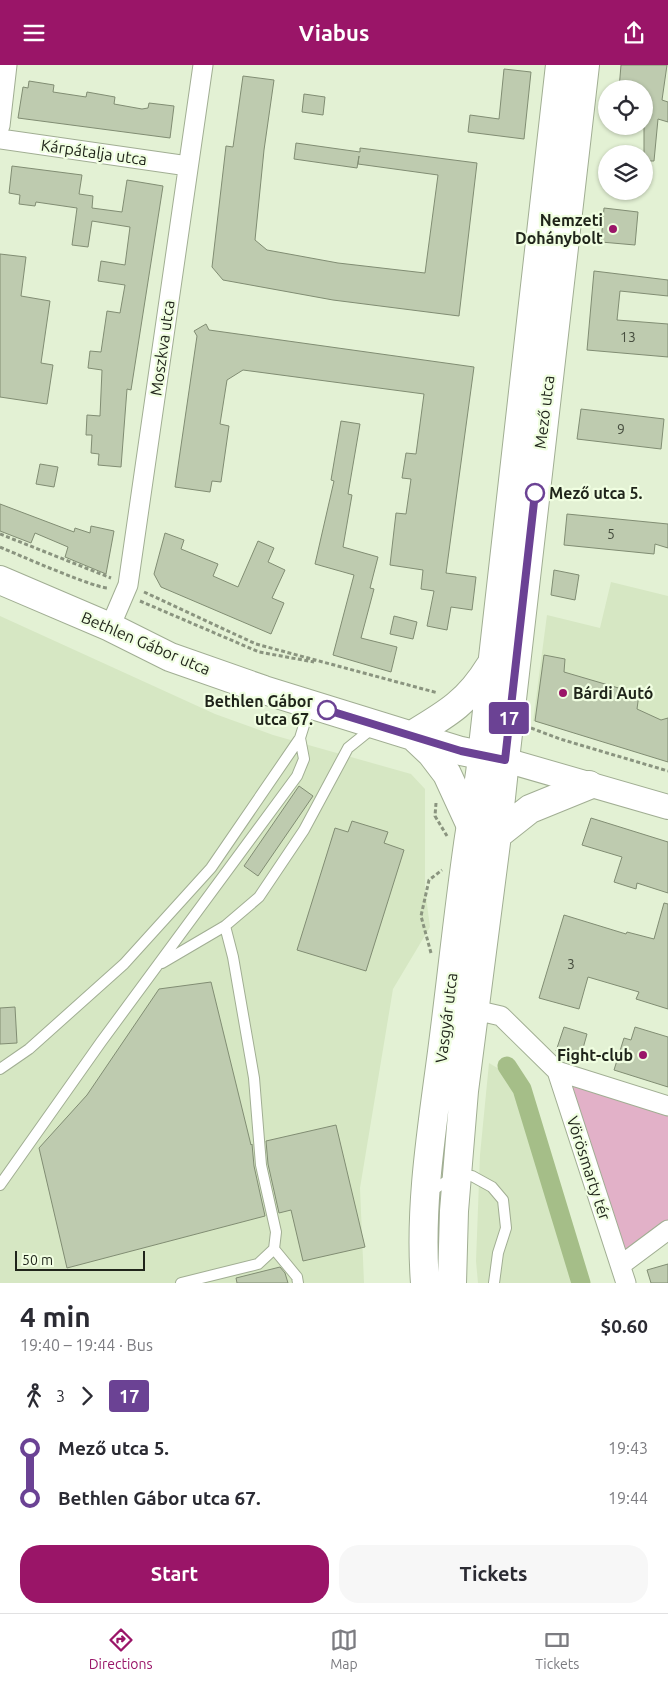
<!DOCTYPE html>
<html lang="en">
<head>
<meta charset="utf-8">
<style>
  body { margin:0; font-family:Ubuntu,sans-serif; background:#f7f7f7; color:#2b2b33; height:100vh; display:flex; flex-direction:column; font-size:19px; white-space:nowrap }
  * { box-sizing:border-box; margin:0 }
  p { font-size:16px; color:#7c7c81 }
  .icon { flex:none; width:28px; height:28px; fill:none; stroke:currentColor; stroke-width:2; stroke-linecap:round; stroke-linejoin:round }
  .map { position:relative; height:1218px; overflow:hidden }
  .panel { display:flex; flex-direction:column; background:#fff; flex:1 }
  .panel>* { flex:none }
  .badge { padding:0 10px; border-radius:4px; font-size:18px; line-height:32px }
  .controls { position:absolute; left:598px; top:15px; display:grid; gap:10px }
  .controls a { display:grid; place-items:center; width:55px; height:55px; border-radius:50%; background:#fff; box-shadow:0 1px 4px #0004; font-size:25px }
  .scale { position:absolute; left:15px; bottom:12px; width:130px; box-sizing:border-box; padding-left:5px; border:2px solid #1f241a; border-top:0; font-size:14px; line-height:18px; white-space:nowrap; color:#1f241a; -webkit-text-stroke:4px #f0fee1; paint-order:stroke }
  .map>.badge { position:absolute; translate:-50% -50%; box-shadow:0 0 0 2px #fff }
  .legs { display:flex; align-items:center; gap:8px; height:55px; padding:0 20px; font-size:16px }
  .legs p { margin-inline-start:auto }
  .head { display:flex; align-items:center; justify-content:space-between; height:85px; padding:0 20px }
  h1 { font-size:28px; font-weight:600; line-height:38px }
  .button { display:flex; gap:10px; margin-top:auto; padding:10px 20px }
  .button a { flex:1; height:58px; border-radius:20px; background:#9a1568; color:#fff; font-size:20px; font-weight:600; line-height:58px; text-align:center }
  .button a+a { background:#f7f7f7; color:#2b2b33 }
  ul { padding:0 20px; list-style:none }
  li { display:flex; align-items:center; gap:18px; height:50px; font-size:19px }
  li i { display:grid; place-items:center; width:8px; height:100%; margin:0 6px; background:currentColor }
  li i::after { content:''; width:12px; height:12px; margin:-6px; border:4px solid; border-radius:50%; background:#fff }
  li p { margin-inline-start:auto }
  li:first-child i { background:linear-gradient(#0000 50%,currentColor 0) }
  li:last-child i { background:linear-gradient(currentColor 50%,#0000 0) }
  header { display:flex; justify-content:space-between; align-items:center; height:65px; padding:0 20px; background:#9a1568; color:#fff; font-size:22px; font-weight:600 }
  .tabs { display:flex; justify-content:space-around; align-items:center; height:70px; border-top:1px solid #e1e1e2; background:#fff; font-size:14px; color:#7c7c81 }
  .tabs a { display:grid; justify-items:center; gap:2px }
  .tabs .current { color:#9a1568 }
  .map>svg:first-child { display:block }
  .built { fill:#d6e7c3 }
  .green { fill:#e2b1c8 }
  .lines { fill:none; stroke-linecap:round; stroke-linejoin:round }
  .canal { stroke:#a5be88; stroke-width:19 }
  .building { fill:#becbaf; stroke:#818d73 }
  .service-casing { stroke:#a1ae93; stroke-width:12 }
  .minor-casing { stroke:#a1ae93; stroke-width:21 }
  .tertiary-casing { stroke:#a1ae93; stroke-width:26 }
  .secondary-casing { stroke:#a1ae93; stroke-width:30 }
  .primary-casing { stroke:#a1ae93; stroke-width:30 }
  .path { stroke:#8a947f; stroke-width:3; stroke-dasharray:4 2.5; stroke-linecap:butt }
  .service { stroke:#fff; stroke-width:10 }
  .minor { stroke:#fff; stroke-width:19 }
  .tertiary { stroke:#fff; stroke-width:24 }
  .secondary { stroke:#fff; stroke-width:28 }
  .primary { stroke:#fff; stroke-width:28 }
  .line-1-casing { stroke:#fff; stroke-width:11 }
  .line-1 { stroke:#6b4294; stroke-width:8 }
  .poi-dot { fill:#9a1568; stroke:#f0fee1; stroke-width:2 }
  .stop-1-dot { fill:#fff; stroke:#6b4294; stroke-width:2.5 }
  .labels { text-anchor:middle; stroke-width:4.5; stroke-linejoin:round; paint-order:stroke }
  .number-label { font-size:14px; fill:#474e3f }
  .street-label { font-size:16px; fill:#1f241a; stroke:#f0fee1 }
  .poi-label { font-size:16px; font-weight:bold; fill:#1f241a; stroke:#f0fee1; text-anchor:end }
  .stop-label { font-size:16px; font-weight:bold; fill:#1f241a; stroke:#f0fee1; text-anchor:start }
</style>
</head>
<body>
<header><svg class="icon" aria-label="menu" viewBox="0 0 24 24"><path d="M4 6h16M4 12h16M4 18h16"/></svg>Viabus<svg class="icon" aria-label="share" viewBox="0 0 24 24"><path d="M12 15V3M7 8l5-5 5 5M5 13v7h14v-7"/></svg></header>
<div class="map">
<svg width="668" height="1218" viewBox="0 0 668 1218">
  <rect width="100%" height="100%" fill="#e3f1d4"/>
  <path class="built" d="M611 517 668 531V694L533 656 547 550 600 563Z
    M0 551 215 649 273 670 411 709 425 724V824L430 862 393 924 360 1123 364 1218H0Z
    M489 998 511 1011 576 1218H478L476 1196 480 1090Z"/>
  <path class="green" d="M557 1006 668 1041V1165L621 1200Z"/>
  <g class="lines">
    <path class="canal" d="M507 1001 522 1024 581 1218"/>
  </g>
  <path class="building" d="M621 0H667L662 35 668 37V57L658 54 654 96H644V24H619Z
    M504 4 531 7 524 74 468 67 470 50 499 54Z
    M243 11 274 15 264 85 255 175 267 185 338 198 425 208 438 110 358 99 359 91 357 103 294 94 296 78 360 87V83L477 98 459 251 333 235 223 215 212 202 226 81 233 82Z
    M29 16 54 20 53 27 86 32 87 27 115 32 114 39 142 44 148 43 149 38 174 41 170 73 18 53 23 22 28 23Z
    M304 29 325 32 323 50 302 47Z
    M12 101 82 110 79 129 93 131 92 143 122 147 127 115 163 121 131 325 127 324 121 402 98 400 99 389 91 388 92 370H86L87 350 100 351 102 305 88 303 90 286 101 287 107 246 120 248 125 220 98 216 101 196 125 200 130 162 92 156 88 182 72 180 77 143 36 137 35 141 19 139 20 130 9 128Z
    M604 143 638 147 635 180 601 177Z
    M0 189 26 192 21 231 50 236 41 298 53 300 47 339 0 332Z
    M594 206 668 215V231L620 226 617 255 668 259V292L587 285Z
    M206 259 209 265 474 302 446 508 476 512 472 545 451 542 447 565 427 561 434 526 421 524 423 505 390 500 396 448 406 449 411 414 402 413 406 388 416 389 424 329 243 305 227 315 220 359 229 361 221 417 212 416 210 427 175 422 197 271 194 266Z
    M581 344 664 354 661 384 577 374Z
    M341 356 360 359 348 429 352 430 343 482 378 492 370 523 374 524 361 573 397 582 391 607 333 590 354 510 315 499 334 416 331 415Z
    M40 399 58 402 54 422 36 419Z
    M0 439 74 467 75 463 90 468 91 461 114 466 106 509 65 492 68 482 35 468 31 478 0 466Z
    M567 449 668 459V483L655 479 654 489 564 480Z
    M165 468 184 475 181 484 218 499 213 511 238 522 258 476 274 483 268 497 285 505 272 533 284 538 271 569 161 522 154 509Z
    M554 505 579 510 575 535 551 530Z
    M394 551 417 557 413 574 390 569Z
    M544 590 565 594 564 607 639 629 637 644 661 655 668 653V697L535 656Z
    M299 721 313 731 258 811 244 801Z
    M591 753 668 777V828L637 818 636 824 614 817 622 792 582 780Z
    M352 756 388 767 384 778 404 785 366 906 297 885 335 763 348 767Z
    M664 838 668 839V944L636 934 639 927 588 912 579 944 539 933 564 850 626 869 627 867 654 874Z
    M211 917 251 1080 252 1079 254 1101 265 1151 67 1203 39 1083 87 1030 159 924Z
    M15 942 17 978 0 979V943Z
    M564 962 587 969 580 994 556 986Z
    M635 962 668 972V1022L614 1005 624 973 631 975Z
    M336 1060 365 1182 303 1196 291 1145 279 1148 268 1099 266 1076Z
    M668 1199V1218H651L647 1205Z
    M280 1202 285 1208 288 1218H237L236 1213Z"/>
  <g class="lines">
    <defs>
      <path id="service" d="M162 898 225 861 259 832 304 765 348 683 374 662
        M0 1004 29 984 124 899 211 803 300 673 310 641
        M0 1120 101 977 297 711 304 694 300 673
        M430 1127 456 1110 472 1111 492 1122 503 1135 506 1163 498 1188 494 1218
        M274 1184 297 1212 298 1218
        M181 1218 258 1199 274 1184 276 1167 261 1100 254 1013 233 892 225 861"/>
      <path id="minor" d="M0 61 7 0
        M0 74 188 101
        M110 562 128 520 203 0
        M475 945 501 951 557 1006 668 1041
        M557 1006 626 1218
        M621 1200 668 1165"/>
      <path id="tertiary" d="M505 695 668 742"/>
      <path id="secondary" d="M497 770 530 744 589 720
        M425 1218C419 1141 432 1063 442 987 451 918 458 849 468 779 472 749 480 720 482 690
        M452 1218 454 1146 464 1026 497 770 505 695"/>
      <path id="primary" d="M0 515 110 562 170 592 264 625 461 686 505 695 585 0
        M412 670C447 649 468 637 490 601
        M413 671 431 688 447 709 470 759
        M482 690 560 0"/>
    </defs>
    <use href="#service" class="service-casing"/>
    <use href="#minor" class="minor-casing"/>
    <use href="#tertiary" class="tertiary-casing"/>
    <use href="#secondary" class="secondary-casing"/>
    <use href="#primary" class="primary-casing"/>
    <path class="path" d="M0 469 111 513
      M0 482C16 489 99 525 109 523
      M144 527 256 579 438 628
      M140 536 259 587 314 597
      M531 663 560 674 668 706
      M436 738 435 751 447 771
      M431 888 421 851 429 815 442 805"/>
    <use href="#service" class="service"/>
    <use href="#minor" class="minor"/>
    <use href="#tertiary" class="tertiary"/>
    <use href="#secondary" class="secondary"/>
    <use href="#primary" class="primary"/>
  </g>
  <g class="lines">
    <defs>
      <path id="line-1" d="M327 645 461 686 505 695 535 428"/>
    </defs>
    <use href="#line-1" class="line-1-casing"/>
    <use href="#line-1" class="line-1"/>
  </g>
  <g class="poi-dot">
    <circle cx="613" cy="164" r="5"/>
    <circle cx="563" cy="628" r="5"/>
    <circle cx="643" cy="990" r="5"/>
  </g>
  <g class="stop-1-dot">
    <circle cx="535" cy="428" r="9"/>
    <circle cx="327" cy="645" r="9"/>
  </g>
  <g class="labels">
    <g class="number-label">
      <text x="628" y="277">13</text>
      <text x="621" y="369">9</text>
      <text x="611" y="474">5</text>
      <text x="571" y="904">3</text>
    </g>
    <g class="street-label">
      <text transform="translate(94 87) rotate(8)" y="6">Kárpátalja utca</text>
      <text transform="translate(162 283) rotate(-82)" y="6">Moszkva utca</text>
      <text transform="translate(544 347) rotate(-83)" y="6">Mező utca</text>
      <text transform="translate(146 578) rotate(23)" y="6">Bethlen Gábor utca</text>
      <text transform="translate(446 953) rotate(-83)" y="6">Vasgyár utca</text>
      <text transform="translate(589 1103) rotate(72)" y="6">Vörösmarty tér</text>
    </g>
    <g class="poi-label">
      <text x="603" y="161">Nemzeti<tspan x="603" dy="18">Dohánybolt</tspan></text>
      <text x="573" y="634" text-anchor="start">Bárdi Autó</text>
      <text x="633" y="996">Fight-club</text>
    </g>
    <g class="stop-label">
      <text x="549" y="434">Mező utca 5.</text>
      <text x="313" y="642" text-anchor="end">Bethlen Gábor<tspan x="313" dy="18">utca 67.</tspan></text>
    </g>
  </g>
</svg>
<div class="controls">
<a><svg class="icon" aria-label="locate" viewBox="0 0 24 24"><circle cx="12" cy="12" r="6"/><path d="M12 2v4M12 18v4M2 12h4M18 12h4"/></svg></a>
<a><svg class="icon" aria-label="layers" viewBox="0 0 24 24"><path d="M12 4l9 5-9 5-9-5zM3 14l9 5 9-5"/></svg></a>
</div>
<div class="scale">50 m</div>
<b class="badge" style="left:509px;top:653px;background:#6b4294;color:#fff">17</b>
</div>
<section class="panel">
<div class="head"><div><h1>4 min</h1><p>19:40 – 19:44 · Bus</p></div><b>$0.60</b></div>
<div class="legs"><svg class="icon" aria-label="walk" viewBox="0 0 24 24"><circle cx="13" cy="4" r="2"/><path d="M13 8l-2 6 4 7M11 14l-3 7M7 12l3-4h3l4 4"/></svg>3<svg class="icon" aria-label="forward" viewBox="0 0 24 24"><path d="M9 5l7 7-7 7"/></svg><b class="badge" style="background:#6b4294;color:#fff">17</b></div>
<ul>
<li><i style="color:#6b4294"></i><b>Mező utca 5.</b><p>19:43</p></li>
<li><i style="color:#6b4294"></i><b>Bethlen Gábor utca 67.</b><p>19:44</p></li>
</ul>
<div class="button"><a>Start</a><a>Tickets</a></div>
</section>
<nav class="tabs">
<a class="current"><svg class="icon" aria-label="directions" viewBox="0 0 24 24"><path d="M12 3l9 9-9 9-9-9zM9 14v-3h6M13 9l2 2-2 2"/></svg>Directions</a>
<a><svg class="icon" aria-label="map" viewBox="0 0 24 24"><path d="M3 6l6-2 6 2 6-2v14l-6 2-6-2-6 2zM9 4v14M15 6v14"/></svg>Map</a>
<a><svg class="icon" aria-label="tickets" viewBox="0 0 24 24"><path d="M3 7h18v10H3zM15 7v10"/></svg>Tickets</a>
</nav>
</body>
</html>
